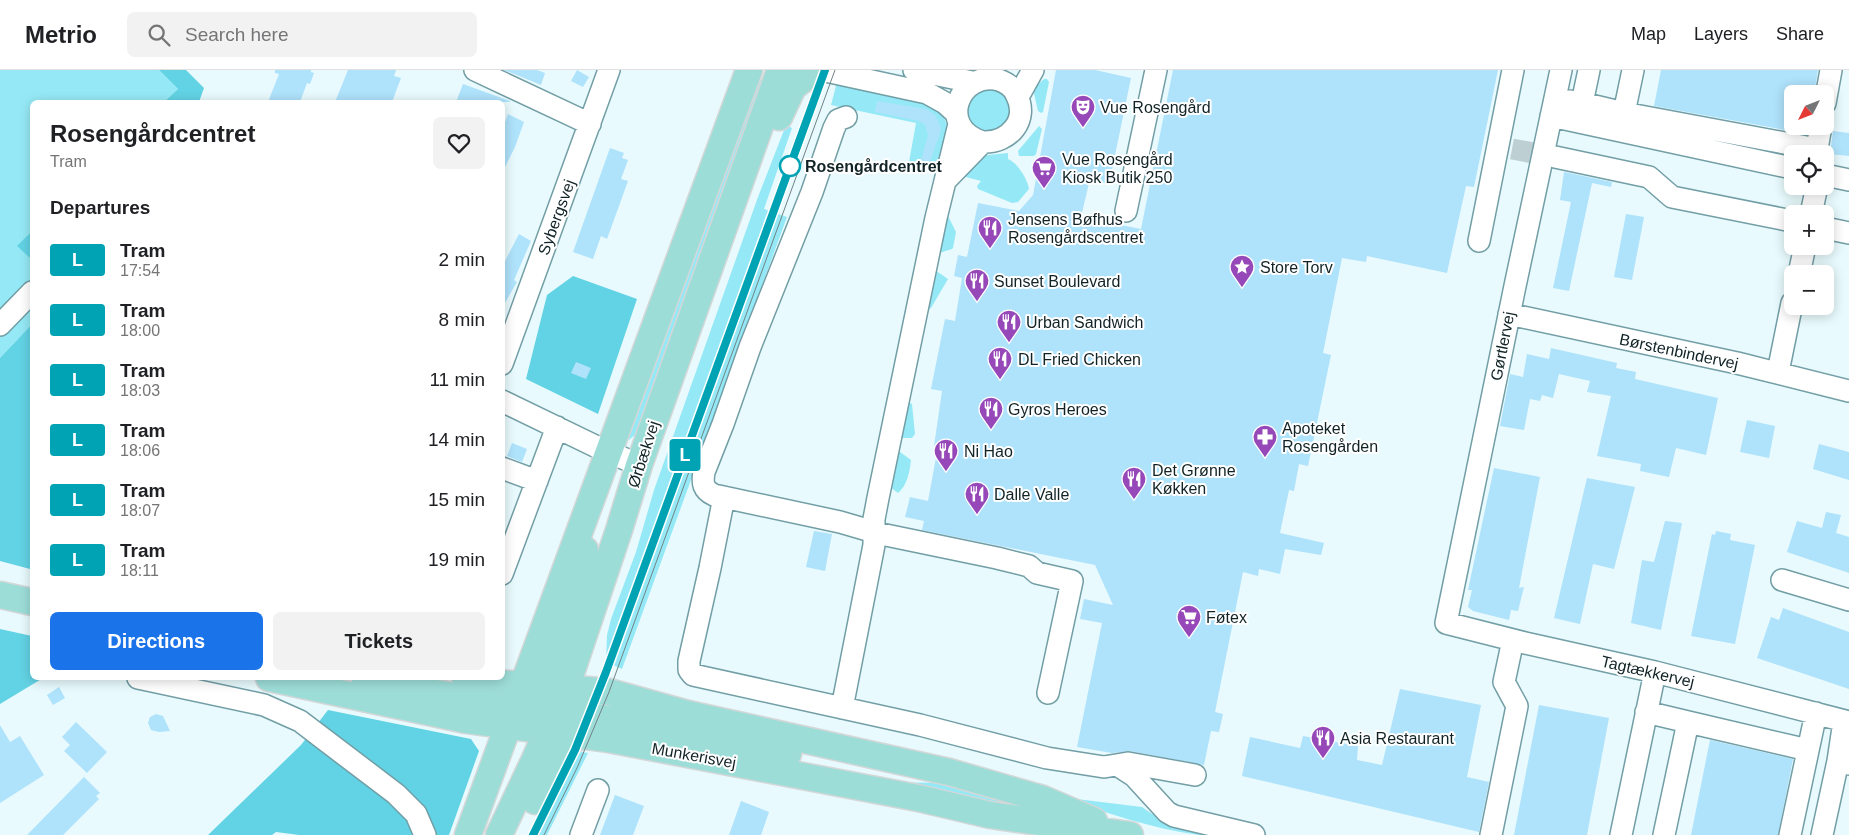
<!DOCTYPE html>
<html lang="en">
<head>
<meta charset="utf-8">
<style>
  body { margin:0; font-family:Arial,sans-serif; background:#f2f2f2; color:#202124; height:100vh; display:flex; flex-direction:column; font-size:19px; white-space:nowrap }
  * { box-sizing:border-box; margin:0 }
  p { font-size:16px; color:#757577 }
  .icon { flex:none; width:28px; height:28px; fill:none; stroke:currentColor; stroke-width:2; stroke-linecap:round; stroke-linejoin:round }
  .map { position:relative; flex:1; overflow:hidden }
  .details { position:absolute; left:30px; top:30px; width:475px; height:580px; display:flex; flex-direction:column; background:#fff; border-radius:8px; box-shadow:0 2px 12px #0003 }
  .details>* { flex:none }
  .badge { padding:0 10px; border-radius:4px; font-size:18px; line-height:32px }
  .needle { width:32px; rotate:228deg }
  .fabs { position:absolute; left:1784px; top:15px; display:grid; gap:10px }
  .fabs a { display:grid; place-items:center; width:50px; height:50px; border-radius:8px; background:#fff; box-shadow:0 2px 12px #0003; font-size:25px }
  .map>.badge { position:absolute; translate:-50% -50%; box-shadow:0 0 0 2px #fff }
  h2 { padding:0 20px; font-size:19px; line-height:45px }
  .round { display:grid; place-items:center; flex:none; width:52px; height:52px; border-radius:8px; background:#f2f2f2 }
  .headline { display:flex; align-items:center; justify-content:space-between; height:85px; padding:0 20px }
  h1 { font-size:24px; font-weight:600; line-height:38px }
  .button { display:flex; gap:10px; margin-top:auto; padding:10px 20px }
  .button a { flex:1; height:58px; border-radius:8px; background:#1a73e8; color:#fff; font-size:20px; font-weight:600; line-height:58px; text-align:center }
  .button a+a { background:#f2f2f2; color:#202124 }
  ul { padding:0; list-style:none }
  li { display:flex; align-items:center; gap:15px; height:60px; padding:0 20px }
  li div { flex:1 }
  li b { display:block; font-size:19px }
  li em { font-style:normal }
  li .badge { min-width:55px; font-weight:700; text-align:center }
  header { display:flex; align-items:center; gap:30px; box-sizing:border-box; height:70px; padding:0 25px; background:#fff; border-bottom:1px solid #e0e0e0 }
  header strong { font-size:24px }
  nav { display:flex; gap:28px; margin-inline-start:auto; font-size:18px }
  .search { width:350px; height:45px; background:#f2f2f2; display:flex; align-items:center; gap:12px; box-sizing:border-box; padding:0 18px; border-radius:8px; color:#757577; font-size:19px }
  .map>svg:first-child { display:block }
  .green { fill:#95e9f6 }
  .forest { fill:#62d3e4 }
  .building { fill:#afe2fb }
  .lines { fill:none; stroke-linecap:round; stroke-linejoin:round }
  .minor-tunnel { stroke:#bdcfd2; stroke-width:21; stroke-dasharray:21 11; stroke-linecap:butt }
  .minor-casing { stroke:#729ea5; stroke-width:24 }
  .major-casing { stroke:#d4d7d8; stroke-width:29 }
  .minor { stroke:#fff; stroke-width:21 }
  .major { stroke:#9dddd8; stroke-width:26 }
  .tram { stroke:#718386; stroke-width:1 }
  .line-casing { stroke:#fff; stroke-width:11 }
  .line { stroke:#00a3b4; stroke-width:8 }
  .stop-dot { fill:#fff; stroke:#00a3b4; stroke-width:2.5 }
  .labels { text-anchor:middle; stroke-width:4; stroke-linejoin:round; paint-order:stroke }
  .poi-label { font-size:16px; fill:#112326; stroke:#fff; text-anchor:start }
  .stop-label { font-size:16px; font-weight:bold; fill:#112326; stroke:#fff; text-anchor:start }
  .street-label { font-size:16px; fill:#112326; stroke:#fff }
</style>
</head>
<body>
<header>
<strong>Metrio</strong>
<div class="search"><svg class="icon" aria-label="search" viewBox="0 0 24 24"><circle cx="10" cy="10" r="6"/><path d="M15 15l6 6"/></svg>Search here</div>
<nav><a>Map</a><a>Layers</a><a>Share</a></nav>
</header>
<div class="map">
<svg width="1849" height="765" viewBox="0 0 1849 765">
  <rect width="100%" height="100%" fill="#e8fafd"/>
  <path class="green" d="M0 0H159L178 19 164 32H32V161L18 176 32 190V254L0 288Z
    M756 8 766 12 640 361 626 372Z
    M1044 9H1047L1049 12 1043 42 1041 43 1038 41 1033 19Z
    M837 12 930 31 940 39 948 57 979 86 1008 83V89C1017 92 1028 110 1029 119L1018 132 1012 133 978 119 977 116 981 111 909 92 916 53 831 35Z
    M968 40a21 21 0 1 1 42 0a21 21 0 1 1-42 0Z
    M786 55 792 58 764 139 787 147 622 599 606 592 607 565 611 549 636 482 654 420 758 127Z
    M1039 56 1042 59 1036 84 1034 86H1019L1018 81Z
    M947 144 956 162 953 178 952 179 939 183Z
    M935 200 948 209 931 238 929 239H927Z
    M908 332 912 334 915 364 912 368H901Z
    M897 382H900L911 390C910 401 907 416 898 423L890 417Z
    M582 682 588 683 547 765H528L561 696 576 683Z
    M881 712 950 713 1062 748Z
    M1060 727 1142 737 1158 748 1231 765C1220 765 1209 765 1199 765 1153 759 1104 742 1060 727Z"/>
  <path class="forest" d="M159 0H186L204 18 199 32H164L178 19Z
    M32 161V190L17 176Z
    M573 206 637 229 598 344 526 309 547 225Z
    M32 254V492L30 499 0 491V288Z
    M0 559 32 566V608H43L0 634Z
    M328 640 471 669 479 681 449 765H299L276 762 272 765H208L301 675Z"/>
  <path class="building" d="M275 0H311V2L314 3 310 14 307 13 300 32H268L279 4 275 3Z
    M348 0H396L394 6 401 8 392 32H335Z
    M504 0H537L545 3 541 15Z
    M577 0 589 7 583 17 571 11Z
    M1056 0H1095L1131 8 1109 114 1090 109 1081 147 1141 159 1173 0H1498L1474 117 1466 116 1447 203 1367 186 1366 192 1342 188 1323 283 1331 285 1308 396 1299 394 1294 421 1289 420 1280 463 1324 473 1321 485 1285 479 1280 504 1259 499 1258 506 1243 502 1215 642 1223 644 1219 662 1211 661 1204 695 1130 681 1112 683 1077 677 1102 553 1080 549 1084 529 1113 535 1095 495 922 460 924 451 905 447 910 427 928 431 938 377 934 376 942 321 931 319 945 249 955 251 962 208 954 206 958 185 967 187 978 133 1019 141 1033 125Z
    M1661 0H1818L1814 24H1792V56H1808L1807 64 1654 36Z
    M463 14 510 31V32H456Z
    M877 31 926 39 935 45 940 55 941 60 928 97 920 94 928 65 925 55 919 51 875 42Z
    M508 44 524 52 515 77 502 103V61Z
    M1833 61 1849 63V86L1830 84Z
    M610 78 624 83 622 88 628 90 621 109 628 111 607 169 601 166 593 189 573 182Z
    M1564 102 1612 112 1611 117 1592 113 1569 221 1553 218 1571 132 1560 130Z
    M1626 144 1644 147 1632 210 1614 207Z
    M519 164 531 171 514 210 517 212 502 238V197Z
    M1551 278 1617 293 1616 298 1636 302 1635 309 1718 328 1706 385 1676 378 1669 407 1640 401 1641 394 1597 386 1611 326 1587 322 1590 311 1559 304 1553 328 1542 325 1540 331 1530 329 1524 360 1500 356 1510 304 1523 307 1527 284 1549 289Z
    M576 292 591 298 586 309 571 303Z
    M1747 350 1775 356 1769 388 1740 382Z
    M512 373 527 379 522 392 507 386Z
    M1819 374 1849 382V410L1813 399Z
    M1494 398 1540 407 1519 518 1524 517 1518 541 1511 540 1509 550 1473 541 1468 537 1472 520H1468Z
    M1587 408 1635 417 1614 499 1593 494 1580 554 1554 548Z
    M1826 442 1841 445 1836 463 1849 467V503L1787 482 1797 451 1822 458Z
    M1665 451 1682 453 1661 560 1631 553 1642 490 1654 492Z
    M814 461 832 464 825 501 806 497Z
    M1716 461 1731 464 1730 470 1755 475 1735 574 1691 566 1712 464 1715 465Z
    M1783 538 1849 562V619L1757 588 1771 547 1779 550Z
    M59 617 65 628 53 635 47 625Z
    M1400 619 1481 635 1467 707 1489 712 1479 762 1242 706 1250 667 1300 678 1303 666 1358 676 1357 690 1382 695Z
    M1539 635 1609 648 1587 765H1514Z
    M156 644 163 646 170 661 159 662 151 660 148 653 150 647Z
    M76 652 107 682 87 703 64 681 70 675 62 667Z
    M0 655 10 672 20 666 44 705 0 733Z
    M1710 670 1793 689 1778 765H1691Z
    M84 707 100 723 96 726 99 729 63 765H27Z
    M615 725 644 736 633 765H600Z
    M741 731 769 742 761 765H729Z"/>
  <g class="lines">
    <path class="minor-tunnel" d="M1512 79 1555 87"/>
    <defs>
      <path id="minor" d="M475 0 590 54
        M821 0 927 23 945 33 956 43
        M914 0 972 12
        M1561 0 1515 216 1446 553 1525 573 1655 602 1849 652
        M1018 27 1033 0
        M1569 31 1582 33 1589 0
        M1582 33 1624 43 1633 0
        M1825 33 1831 0
        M1624 43 1817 79 1821 56
        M1551 46 1792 98
        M846 47 838 50 834 58 812 122 750 277 723 354 704 402C702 413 703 420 714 425L840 452 881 464 997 488 1029 496 1037 503 1072 511 1048 623
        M1555 87 1649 107 1672 127 1792 151
        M1825 105 1849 110
        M947 109 983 72C1009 73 1030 50 1016 24 1013 17 1007 13 999 10 959 0 936 58 983 72
        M1126 141 1156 0
        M1811 144 1817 116
        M1825 158 1849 163
        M1479 171 1513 0
        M1799 204 1805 176
        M1509 244 1737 293 1849 321
        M0 255 32 222
        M502 294 609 0
        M1778 302 1792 233
        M502 331 595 376 639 395
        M502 398 537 411
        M724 427 710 498 689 591V600L693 605 920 655 1047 688 1104 697 1128 693 1195 705
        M502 504 557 357
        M1782 510 1849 530
        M138 608 264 635 300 651 396 724 416 744 425 765
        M842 638 874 475V449L878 428 936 148 959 54
        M1646 642 1688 652 1664 765
        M1688 652 1808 680
        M1838 691 1844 651
        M1117 695 1134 706 1167 742 1174 746 1254 765
        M581 765 598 720
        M1491 765 1517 636 1504 612 1513 570
        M1621 765 1655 602
        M1790 765 1816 643
        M1822 765 1838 691 1849 694"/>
      <path id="major" d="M779 47 793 17 815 0
        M0 525 32 532
        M269 608 466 650 608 669 918 728 990 745 1130 765
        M465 608 497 613 566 618 609 622 688 644 949 702 1043 729 1094 751
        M365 611 490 632 515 636 532 634
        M540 632 544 616 583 506 585 480
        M538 642H554L615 650 788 684
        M535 731 561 681 569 671 581 666
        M468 765 749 0
        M499 765 535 689 566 618 619 460 639 395 780 0"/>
    </defs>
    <use href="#minor" class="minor-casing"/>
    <use href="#major" class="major-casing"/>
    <use href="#minor" class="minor"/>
    <use href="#major" class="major"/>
    <path class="tram" d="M533 765 569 694 590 647 825 0
      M544 765 577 698 609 622 835 0"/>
  </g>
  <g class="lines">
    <defs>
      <path id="line" d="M533 765 575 680 606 602 825 0"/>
    </defs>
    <use href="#line" class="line-casing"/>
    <use href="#line" class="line"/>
  </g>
  <defs>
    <symbol id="theatre-pin" viewBox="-11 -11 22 30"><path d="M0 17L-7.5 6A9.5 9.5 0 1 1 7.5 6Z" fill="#9748b8" stroke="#fff"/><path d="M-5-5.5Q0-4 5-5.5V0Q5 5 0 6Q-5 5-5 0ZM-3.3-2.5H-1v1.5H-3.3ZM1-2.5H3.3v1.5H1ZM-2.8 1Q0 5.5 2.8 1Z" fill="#fff"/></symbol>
    <symbol id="supermarket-pin" viewBox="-11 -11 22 30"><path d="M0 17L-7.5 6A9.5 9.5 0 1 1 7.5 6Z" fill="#9748b8" stroke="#fff"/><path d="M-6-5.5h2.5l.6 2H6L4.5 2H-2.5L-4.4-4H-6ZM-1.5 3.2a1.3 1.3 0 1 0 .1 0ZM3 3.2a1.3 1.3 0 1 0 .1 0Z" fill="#fff"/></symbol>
    <symbol id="restaurant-pin" viewBox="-11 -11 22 30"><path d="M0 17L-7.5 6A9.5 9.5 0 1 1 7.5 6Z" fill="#9748b8" stroke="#fff"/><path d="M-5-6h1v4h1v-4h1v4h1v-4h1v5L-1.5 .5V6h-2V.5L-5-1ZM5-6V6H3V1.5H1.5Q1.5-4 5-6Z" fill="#fff"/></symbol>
    <symbol id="sight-pin" viewBox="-11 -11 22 30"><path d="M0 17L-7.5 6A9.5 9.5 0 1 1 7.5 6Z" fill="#9748b8" stroke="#fff"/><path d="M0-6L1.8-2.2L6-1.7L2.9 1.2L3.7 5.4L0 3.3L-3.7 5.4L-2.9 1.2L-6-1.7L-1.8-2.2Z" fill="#fff"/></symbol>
    <symbol id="pharmacy-pin" viewBox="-11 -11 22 30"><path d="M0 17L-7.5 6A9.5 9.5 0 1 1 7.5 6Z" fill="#9748b8" stroke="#fff"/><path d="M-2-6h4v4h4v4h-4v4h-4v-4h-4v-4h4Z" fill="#fff"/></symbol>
  </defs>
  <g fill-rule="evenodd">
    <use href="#theatre-pin" x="1069" y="23" width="28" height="38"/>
    <use href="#supermarket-pin" x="1030" y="84" width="28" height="38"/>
    <use href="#restaurant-pin" x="976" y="144" width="28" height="38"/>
    <use href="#sight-pin" x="1228" y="183" width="28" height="38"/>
    <use href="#restaurant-pin" x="963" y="197" width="28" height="38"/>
    <use href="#restaurant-pin" x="995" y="238" width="28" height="38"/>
    <use href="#restaurant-pin" x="986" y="275" width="28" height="38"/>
    <use href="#restaurant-pin" x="977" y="325" width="28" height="38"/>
    <use href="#pharmacy-pin" x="1251" y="353" width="28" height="38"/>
    <use href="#restaurant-pin" x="932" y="367" width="28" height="38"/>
    <use href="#restaurant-pin" x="1120" y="395" width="28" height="38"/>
    <use href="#restaurant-pin" x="963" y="410" width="28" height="38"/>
    <use href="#supermarket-pin" x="1175" y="533" width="28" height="38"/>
    <use href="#restaurant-pin" x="1309" y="654" width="28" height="38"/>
  </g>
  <circle class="stop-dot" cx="790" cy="96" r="10"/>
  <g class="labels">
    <g class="poi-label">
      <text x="1100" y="43">Vue Rosengård</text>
      <text x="1062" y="95">Vue Rosengård<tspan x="1062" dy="18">Kiosk Butik 250</tspan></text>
      <text x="1008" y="155">Jensens Bøfhus<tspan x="1008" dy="18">Rosengårdscentret</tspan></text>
      <text x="1260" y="203">Store Torv</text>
      <text x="994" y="217">Sunset Boulevard</text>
      <text x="1026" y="258">Urban Sandwich</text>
      <text x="1018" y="295">DL Fried Chicken</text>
      <text x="1008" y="345">Gyros Heroes</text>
      <text x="1282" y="364">Apoteket<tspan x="1282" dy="18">Rosengården</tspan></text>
      <text x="964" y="387">Ni Hao</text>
      <text x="1152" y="406">Det Grønne<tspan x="1152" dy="18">Køkken</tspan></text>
      <text x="994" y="430">Dalle Valle</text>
      <text x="1206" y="553">Føtex</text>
      <text x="1340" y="674">Asia Restaurant</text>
    </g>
    <g class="stop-label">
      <text x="805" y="102">Rosengårdcentret</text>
    </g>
    <g class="street-label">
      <text transform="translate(556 147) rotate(-70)" y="6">Sybergsvej</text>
      <text transform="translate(1502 276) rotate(-79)" y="6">Gørtlervej</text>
      <text transform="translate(1679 281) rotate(12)" y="6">Børstenbindervej</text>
      <text transform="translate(643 384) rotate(-72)" y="6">Ørbækvej</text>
      <text transform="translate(1648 601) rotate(13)" y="6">Tagtækkervej</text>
      <text transform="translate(694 685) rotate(10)" y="6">Munkerisvej</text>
    </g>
  </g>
</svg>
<div class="fabs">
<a><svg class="needle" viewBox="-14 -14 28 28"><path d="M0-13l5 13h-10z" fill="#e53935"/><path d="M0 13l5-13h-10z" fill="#757577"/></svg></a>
<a><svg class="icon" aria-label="locate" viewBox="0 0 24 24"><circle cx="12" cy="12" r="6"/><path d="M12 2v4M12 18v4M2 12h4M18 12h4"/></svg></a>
<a>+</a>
<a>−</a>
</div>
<b class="badge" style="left:685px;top:385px;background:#00a3b4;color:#fff">L</b>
<section class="details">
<div class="headline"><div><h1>Rosengårdcentret</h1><p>Tram</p></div><a class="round"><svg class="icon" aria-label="heart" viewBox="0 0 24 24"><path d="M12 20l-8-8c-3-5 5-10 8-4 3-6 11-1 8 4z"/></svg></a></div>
<h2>Departures</h2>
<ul>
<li><span class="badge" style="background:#00a3b4;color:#fff">L</span><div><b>Tram</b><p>17:54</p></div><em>2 min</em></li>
<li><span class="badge" style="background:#00a3b4;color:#fff">L</span><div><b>Tram</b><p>18:00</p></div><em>8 min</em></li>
<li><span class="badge" style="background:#00a3b4;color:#fff">L</span><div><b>Tram</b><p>18:03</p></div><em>11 min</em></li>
<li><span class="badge" style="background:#00a3b4;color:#fff">L</span><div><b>Tram</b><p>18:06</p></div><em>14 min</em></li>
<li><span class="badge" style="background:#00a3b4;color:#fff">L</span><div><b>Tram</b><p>18:07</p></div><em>15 min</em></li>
<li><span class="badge" style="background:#00a3b4;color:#fff">L</span><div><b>Tram</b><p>18:11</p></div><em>19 min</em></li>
</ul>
<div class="button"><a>Directions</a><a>Tickets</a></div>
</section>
</div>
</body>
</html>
